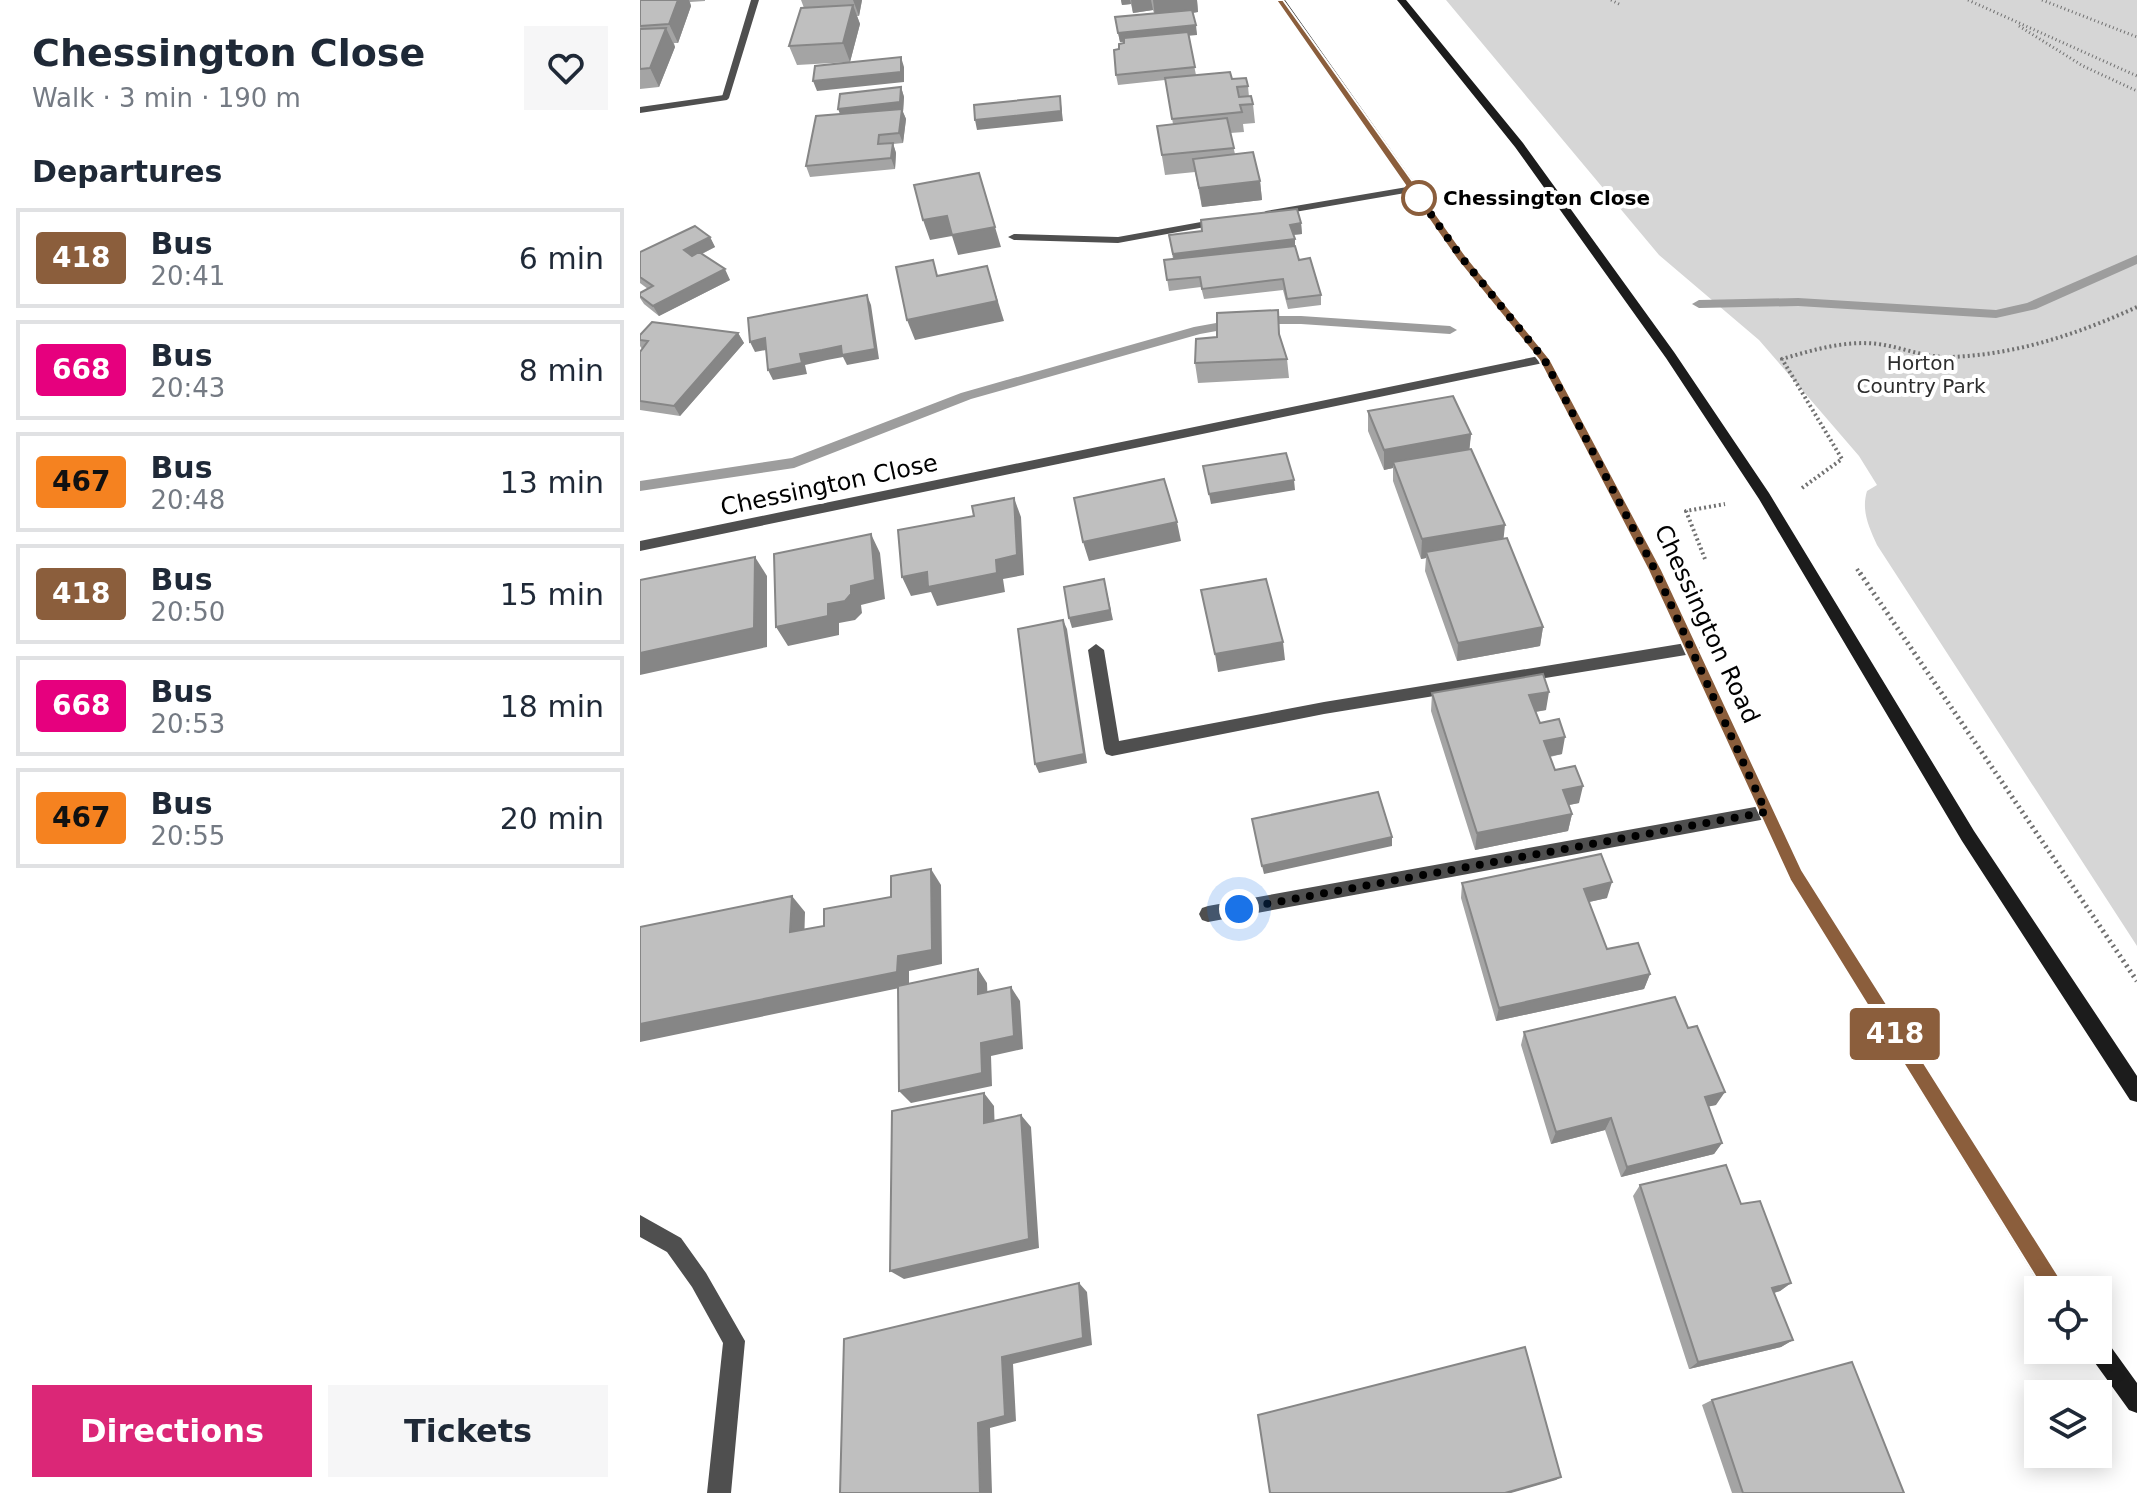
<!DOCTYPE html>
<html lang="en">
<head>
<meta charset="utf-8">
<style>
  body { margin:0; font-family:"DejaVu Sans",sans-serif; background:#f6f6f7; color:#1f2937; height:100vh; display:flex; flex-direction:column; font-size:30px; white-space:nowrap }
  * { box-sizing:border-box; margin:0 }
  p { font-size:26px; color:#747a83 }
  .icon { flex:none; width:44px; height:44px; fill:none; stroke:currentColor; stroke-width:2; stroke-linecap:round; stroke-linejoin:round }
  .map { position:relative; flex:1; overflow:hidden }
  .sheet { display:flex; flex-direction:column; background:#fff; width:640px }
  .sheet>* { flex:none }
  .badge { padding:0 16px; border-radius:6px; font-size:28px; line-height:52px }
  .controls { position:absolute; left:1384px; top:1276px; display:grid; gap:16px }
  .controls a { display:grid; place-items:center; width:88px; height:88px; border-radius:0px; background:#fff; box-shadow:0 4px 20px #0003; font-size:40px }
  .you { position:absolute; width:40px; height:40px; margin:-20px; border:6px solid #fff; border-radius:50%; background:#1a73e8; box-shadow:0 0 0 12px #1a73e833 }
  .map>.badge { position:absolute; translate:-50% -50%; box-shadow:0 0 0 4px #fff }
  h2 { padding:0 32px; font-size:30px; line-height:72px }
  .round { display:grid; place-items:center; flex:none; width:84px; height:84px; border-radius:0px; background:#f6f6f7 }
  .head { display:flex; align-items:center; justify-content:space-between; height:136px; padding:0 32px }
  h1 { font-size:38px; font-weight:700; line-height:60px }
  .primary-button { display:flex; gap:16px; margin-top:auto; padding:16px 32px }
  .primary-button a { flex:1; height:92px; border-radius:0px; background:#db2777; color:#fff; font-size:32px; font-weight:700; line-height:92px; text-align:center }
  .primary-button a+a { background:#f6f6f7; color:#1f2937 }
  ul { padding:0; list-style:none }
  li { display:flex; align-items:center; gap:24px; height:100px; margin:0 16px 12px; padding:0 16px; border:4px solid #e0e1e3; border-radius:0px }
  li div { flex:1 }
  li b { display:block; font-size:30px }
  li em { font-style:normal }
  li .badge { min-width:88px; font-weight:700; text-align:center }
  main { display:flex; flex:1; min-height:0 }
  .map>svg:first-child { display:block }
  .green { fill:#d6d6d6 }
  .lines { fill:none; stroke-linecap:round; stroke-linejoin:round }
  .stream { fill:#9d9d9d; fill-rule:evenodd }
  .path-far2 { stroke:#717171; stroke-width:3; stroke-dasharray:1 3; stroke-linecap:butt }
  .path-far1 { stroke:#717171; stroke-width:4; stroke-dasharray:2 3; stroke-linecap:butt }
  .path { stroke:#717171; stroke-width:5; stroke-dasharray:2 4; stroke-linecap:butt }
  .lane { fill:#4f4f4f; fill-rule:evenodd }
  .street { fill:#4f4f4f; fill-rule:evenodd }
  .secondary { fill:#1c1c1c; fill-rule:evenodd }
  .wall { fill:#a4a4a4 }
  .shaded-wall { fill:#868686 }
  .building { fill:#bfbfbf; stroke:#868686; stroke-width:2 }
  .line { fill:#8b5e3c; stroke:#fff; stroke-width:2 }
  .walk { stroke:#000; stroke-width:8; stroke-dasharray:0 14.4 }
  .stop-dot { fill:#fff; stroke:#8b5e3c; stroke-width:4 }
  .labels { text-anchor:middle; stroke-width:8; stroke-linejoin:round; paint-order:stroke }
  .far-stop-label { font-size:20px; font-weight:bold; fill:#000; stroke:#fff; text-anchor:start }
  .far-park-label { font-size:20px; fill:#2d2d2d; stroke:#fff }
  .street-label { font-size:24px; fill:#000; stroke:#fff }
</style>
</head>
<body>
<main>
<section class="sheet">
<div class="head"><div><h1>Chessington Close</h1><p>Walk · 3 min · 190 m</p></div><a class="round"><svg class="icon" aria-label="heart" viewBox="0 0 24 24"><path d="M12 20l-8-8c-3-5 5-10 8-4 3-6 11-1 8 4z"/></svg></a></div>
<h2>Departures</h2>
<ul>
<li><span class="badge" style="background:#8b5e3c;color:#fff">418</span><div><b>Bus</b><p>20:41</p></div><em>6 min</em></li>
<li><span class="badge" style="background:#e6007e;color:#fff">668</span><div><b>Bus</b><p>20:43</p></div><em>8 min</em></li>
<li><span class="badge" style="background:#f58220;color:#111">467</span><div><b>Bus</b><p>20:48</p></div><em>13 min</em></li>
<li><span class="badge" style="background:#8b5e3c;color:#fff">418</span><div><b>Bus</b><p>20:50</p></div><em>15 min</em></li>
<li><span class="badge" style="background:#e6007e;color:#fff">668</span><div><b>Bus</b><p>20:53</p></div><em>18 min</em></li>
<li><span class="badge" style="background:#f58220;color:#111">467</span><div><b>Bus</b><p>20:55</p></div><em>20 min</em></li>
</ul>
<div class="primary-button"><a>Directions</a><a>Tickets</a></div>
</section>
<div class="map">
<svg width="1497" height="1493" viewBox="0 0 1497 1493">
  <rect width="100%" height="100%" fill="#fff"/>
  <path class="green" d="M806 0H1497V946L1237 545C1229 527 1221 511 1227 491L1237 485 1219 456 1119 340 1019 255Z"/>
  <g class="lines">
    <path class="stream" d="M1497 255V264L1396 309 1356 318 1158 306 1059 308 1052 304 1059 300 1158 298 1356 310 1387 303Z
      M615 316H661L810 326 817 330 810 334 661 324H615L560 334 331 399 154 468 0 491V481L152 458 321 393 554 327Z"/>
    <path class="path-far2" d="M971 0 981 5
      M1328 0 1497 76
      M1402 0 1497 37
      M1379 26 1443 66 1497 91"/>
    <path class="path-far1" d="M1162 488 1202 459 1142 359C1173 350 1205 340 1238 344 1262 347 1285 358 1310 357 1375 355 1438 334 1497 307
      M1065 559 1046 511 1085 504
      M1217 569 1221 575"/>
    <path class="path" d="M1220 573 1497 981"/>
    <path class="lane" d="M84 95 89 98 87 100 0 113V107Z
      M773 186 777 187V191L626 217 621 214 626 211Z
      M583 218 589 221 587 223 478 243 374 240 368 237 374 234 478 237Z
      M1052 642 1060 648 1052 654 684 714 472 756 466 754 464 749 448 650 456 644 464 650 479 741 684 702Z
      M1126 805 1132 807 1134 812 1132 817 1126 819 568 922 562 920 559 914 562 908 568 906Z"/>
    <path class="street" d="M111 0H119L89 98 81 100Z
      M904 355 908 356V362L0 551V541Z
      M0 1215 41 1238 66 1273 105 1341 91 1493H67L83 1343 52 1287 27 1252 0 1237Z"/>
    <path class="secondary" d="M636 0H645L826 256 910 359 1022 570 1162 870 1426 1290H1403L1150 880 1008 570 899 360 818 260Z
      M757 0H766L883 143 1034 352 1129 493 1334 831 1497 1076V1102L1490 1100 1322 841 1119 499 1026 358 875 147Z
      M1458 1337 1466 1340 1497 1383V1413L1489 1410 1450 1356 1448 1350H1458Z"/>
  </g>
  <path class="wall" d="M0 0H65V1L50 2 51 6 38 43H34L35 47 19 87 0 89Z
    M161 0H222L219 16H217L220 24 210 62 157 65 149 46 164 8Z
    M481 0H557L558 12 553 13 557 35H548L556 75 592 79 608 86 609 97 613 104 615 123 603 124 604 132 590 133 595 154 620 181 622 200 562 207 555 172 525 175 517 126 533 124 525 80 478 85 476 75 479 49 484 43V42H480L475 17 514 13 513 10 493 13 491 4 482 5Z
    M261 87 264 97 263 112 266 119 263 143 253 144 256 153 255 169 170 177 166 166 200 114Z
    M661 223 662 234 653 235 655 247 659 260 681 295V305L648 309 643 290 564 299 561 287 529 291 524 260 533 259 529 235Z
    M70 237 75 247 62 254 90 280 19 316 4 304 0 298V293L8 289 0 283V252Z
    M98 333 104 343 40 416 0 410V352L2 349 0 346V335Z
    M640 336 647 359 649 378 558 383 555 363Z
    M728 411 831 434 829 449 863 539 903 627 900 646 817 661 785 571 786 558 781 559 753 481V468L744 470 728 431Z
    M792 693 906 710 896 712 900 723 922 754 910 757 915 770 939 803 929 805 932 814 928 831 835 850 791 711Z
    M822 883 967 898 949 902 967 949 1010 974 1004 989 856 1021 821 898Z
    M884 1032 1076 1105 1068 1106 1082 1143 1074 1154 981 1177 965 1130 911 1144 881 1045Z
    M1000 1185 1101 1204 1151 1283 1140 1291 1134 1293 1153 1340 1141 1347 1049 1369 993 1196Z
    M1072 1400 1264 1493H1092L1062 1405Z"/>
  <path class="shaded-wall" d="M38 0H49L51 6 38 43 29 24Z
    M213 0H222L219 16Z
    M481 0H490L491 4 482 5Z
    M491 0H511L513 10 493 13Z
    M513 0H557L558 12 515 17Z
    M213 5 220 24 210 62 203 43Z
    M556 25 557 35 480 42 478 33Z
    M26 28 35 47 19 87 10 68Z
    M261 57 264 67V82L177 91 173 81Z
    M261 87 264 97 263 112 266 119 263 143 259 133 202 119 198 109Z
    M420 96 423 121 337 130 335 120Z
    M253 143 256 153 255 169 251 158Z
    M620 181 622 200 562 207 559 188Z
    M307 216 355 227 361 247 318 255 312 236 290 240 283 220Z
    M661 223 662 234 651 235 650 225Z
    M70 237 75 247 49 260 44 250Z
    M655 239V250L534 264 533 254Z
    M347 266 364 321 275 340 267 320Z
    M85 269 90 280 19 316 13 306Z
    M227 295 231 305 239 359 207 365 203 357 187 360 165 365 167 374 133 380 128 370 160 354Z
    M98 333 104 343 40 416 34 406Z
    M125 338 131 349 115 352 110 342Z
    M831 434 829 454 753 462V468L744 470V450Z
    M654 480 655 490 571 504 569 494Z
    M374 498 381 517 384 575 363 579 365 592 297 606 291 592 271 596 262 577 356 560Z
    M537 522 541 541 449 561 443 542Z
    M865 525 863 544 786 552V558L781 559 782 539Z
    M231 534 240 553 245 599 221 605 222 613 215 620 199 623V635L148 646 136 627 188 604 211 586Z
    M115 557 127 576V647L0 675V653Z
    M464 579 473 620 432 628 429 618Z
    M423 620 427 629 447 763 399 773 395 764Z
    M903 627 900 646 817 661 818 643Z
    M643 642 645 660 578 672 575 654Z
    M909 692 906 710 887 713 889 695Z
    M925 737 922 754 901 758 904 741Z
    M943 786 939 803 919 807 923 790Z
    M932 814 928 831 835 850 837 833Z
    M752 837V846L624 874 622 866Z
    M291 869 301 885 302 964 269 971V986L0 1042V1024L258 956Z
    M972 882 967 898 940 904 944 889Z
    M152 896 165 912 164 947 150 932Z
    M338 969 347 983 348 1008 338 994Z
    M1010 974 1004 989 856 1021 859 1008Z
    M371 987 380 1001 383 1049 351 1056 352 1086 271 1103 259 1091 341 1043Z
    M1085 1092 1076 1105 1057 1109 1065 1097Z
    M344 1093 354 1106 355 1135 344 1123Z
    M381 1115 391 1127 399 1248 264 1279 250 1271Z
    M971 1118 965 1130 911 1144 916 1132Z
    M1082 1143 1074 1154 981 1177 987 1167Z
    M439 1283 447 1292 452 1345 373 1364 376 1421 350 1428 352 1493H340L338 1423 362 1357Z
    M1151 1283 1140 1291 1122 1296 1132 1288Z
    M1153 1340 1141 1347 1049 1369 1058 1362Z
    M921 1477 916 1480 871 1493H865Z"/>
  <path class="building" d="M0 0H38L29 24 0 26Z
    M213 5 203 43 149 46 161 8Z
    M552 10 556 25 478 33 475 17Z
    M26 28 10 68 0 69V29Z
    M548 32 555 67 476 75 474 50 479 49V44L484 43V38Z
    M261 57V72L173 81 175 66Z
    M590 72 592 79 606 78 608 86 597 87 599 97 611 96 613 104 600 105 602 112 532 119 525 78Z
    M261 87 260 102 198 109 200 94Z
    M420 96 421 111 335 120 334 105Z
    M262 109 259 133 239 135 238 144 253 143 251 158 166 166 176 116Z
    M587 118 594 148 522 155 517 126Z
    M613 152 620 181 559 188 553 159Z
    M339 173 355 227 312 235 307 216 283 220 274 185Z
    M657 209 661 223 650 225 655 239 533 254 529 235 562 231 561 220Z
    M55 226 70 237 44 250 52 256 59 252 85 269 13 306 0 296V293L13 286 0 277V252Z
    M655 246 659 260 670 258 681 295 647 299 643 279 562 289 560 277 527 280 524 260Z
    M293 260 297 276 347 266 357 301 267 320 256 267Z
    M227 295 235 349 202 355 201 346 182 350 160 354 162 363 128 370 125 338 110 342 108 318Z
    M638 310 639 334 647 359 555 363 556 339 577 337V313Z
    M12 322 98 333 34 406 0 401V352L8 341 0 340V335Z
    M813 396 831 434 744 450 728 411Z
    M831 449 865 525 782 539 753 462Z
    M646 453 654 480 569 494 563 466Z
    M524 479 537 522 443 542 434 498Z
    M374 498 377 555 356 560 357 573 288 587 287 572 262 577 258 530 334 516 332 506Z
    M231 534 235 580 211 586V594L205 601 188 604V616L136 627 134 554Z
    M867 538 903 627 818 643 786 552Z
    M115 557 114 628 0 653V580Z
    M464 579 470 610 429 618 424 587Z
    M626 579 643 642 575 654 561 590Z
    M423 620 444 754 395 764 378 629Z
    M903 674 909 692 889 695 900 723 919 719 925 737 904 741 915 770 935 766 943 786 923 790 932 814 837 833 792 693Z
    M738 792 752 837 622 866 612 819Z
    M961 854 972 882 944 889 967 949 998 943 1010 974 859 1008 822 883Z
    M291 869 292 950 258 956 257 972 0 1024V927L152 896 150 932 184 926V909L251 897V876Z
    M338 969V994L371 987 374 1036 341 1043 342 1073 259 1091 258 986Z
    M1035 997 1048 1028 1057 1026 1085 1092 1065 1097 1082 1143 987 1167 971 1118 916 1132 884 1032Z
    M344 1093V1123L381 1115 389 1239 250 1271 252 1111Z
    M1086 1165 1101 1204 1120 1201 1151 1283 1132 1288 1153 1340 1058 1362 1000 1185Z
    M439 1283 443 1338 362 1357 365 1416 338 1423 340 1493H200L204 1339Z
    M885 1347 921 1477 865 1493H630L618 1415Z
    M1212 1362 1264 1493H1103L1072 1400Z"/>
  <path class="line" d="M636 0H643L826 256 910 359 1022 570 1162 870 1423 1283 1426 1290 1423 1297 1415 1300 1408 1297 1150 880 1008 570 899 360 818 261Z"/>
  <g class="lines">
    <path class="walk" d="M599 909 1126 812 1015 570 904 359 822 258 773 189 779 198"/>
  </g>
  <circle class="stop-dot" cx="779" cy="198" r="16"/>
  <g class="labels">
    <g class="far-stop-label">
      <text x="803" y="205">Chessington Close</text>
    </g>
    <g class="far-park-label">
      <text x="1281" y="370">Horton<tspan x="1281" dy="23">Country Park</tspan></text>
    </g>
    <g class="street-label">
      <text transform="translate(189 485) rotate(-12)" y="8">Chessington Close</text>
      <text transform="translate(1067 624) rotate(65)" y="8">Chessington Road</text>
    </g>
  </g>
</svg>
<div class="controls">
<a><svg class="icon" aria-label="locate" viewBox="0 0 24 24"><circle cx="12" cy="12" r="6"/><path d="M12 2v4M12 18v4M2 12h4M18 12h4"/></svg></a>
<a><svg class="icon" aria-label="layers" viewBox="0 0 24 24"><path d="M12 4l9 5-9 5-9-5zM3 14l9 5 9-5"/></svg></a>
</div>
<div class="you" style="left:599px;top:909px"></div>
<b class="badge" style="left:1255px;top:1034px;background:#8b5e3c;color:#fff">418</b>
</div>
</main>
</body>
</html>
